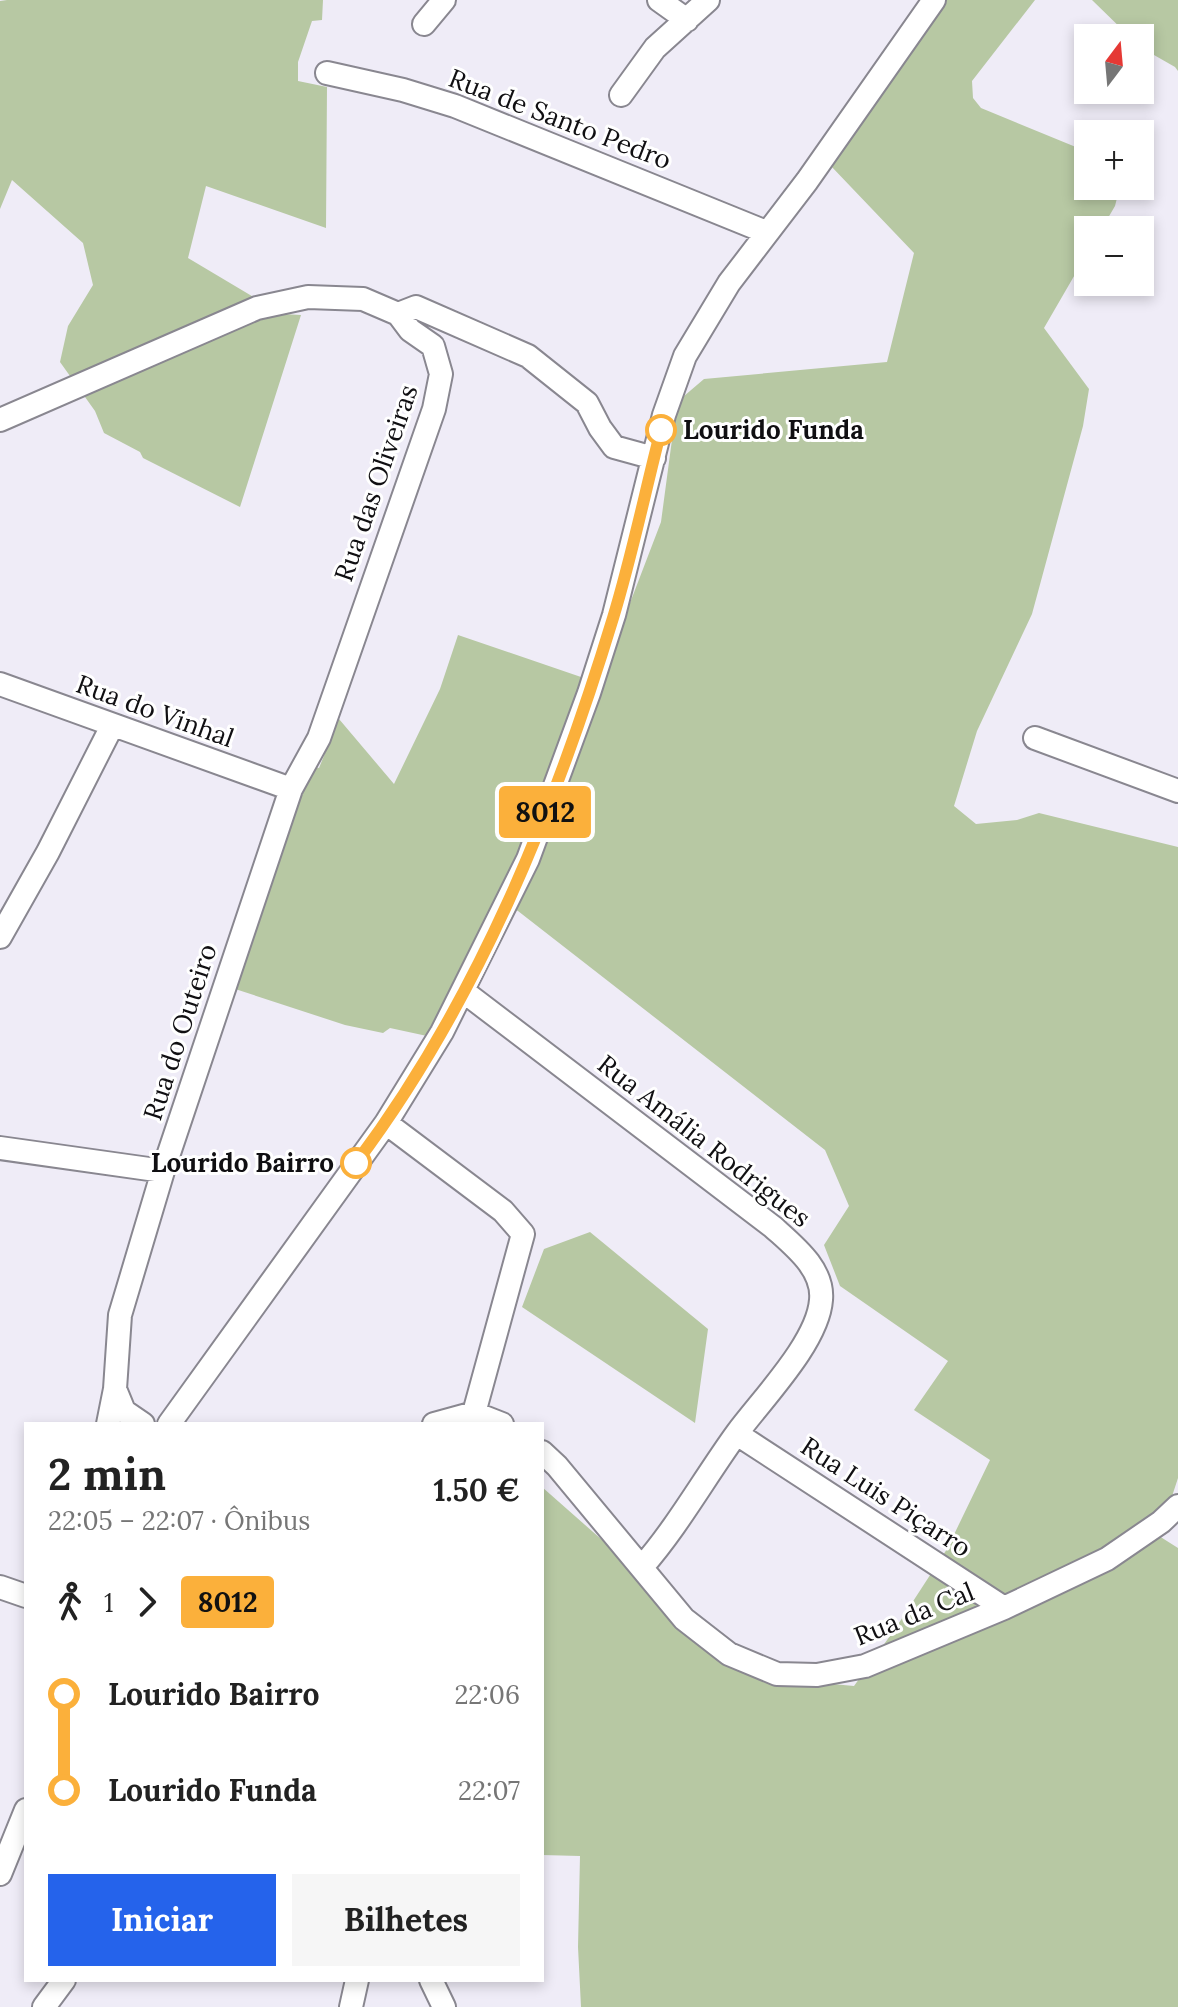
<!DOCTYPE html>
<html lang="pt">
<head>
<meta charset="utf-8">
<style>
  body { margin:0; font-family:Lora,serif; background:#f6f6f6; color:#222; height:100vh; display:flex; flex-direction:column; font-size:30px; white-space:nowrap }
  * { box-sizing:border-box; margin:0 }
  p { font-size:26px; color:#767676 }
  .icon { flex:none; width:44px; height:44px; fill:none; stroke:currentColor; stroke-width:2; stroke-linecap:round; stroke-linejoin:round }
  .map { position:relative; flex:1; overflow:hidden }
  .details { position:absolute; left:24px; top:1422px; width:520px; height:560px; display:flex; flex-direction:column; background:#fff; border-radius:0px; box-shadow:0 4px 12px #0003 }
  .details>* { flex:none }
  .badge { padding:0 16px; border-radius:6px; font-size:28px; line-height:52px }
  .needle { width:52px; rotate:16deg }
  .controls { position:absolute; left:1074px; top:24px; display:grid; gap:16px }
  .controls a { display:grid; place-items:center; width:80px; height:80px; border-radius:0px; background:#fff; box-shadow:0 4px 12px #0003; font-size:40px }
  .map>.badge { position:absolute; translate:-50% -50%; box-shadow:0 0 0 4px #fff }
  .legs { display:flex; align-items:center; gap:12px; height:88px; padding:0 24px; font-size:26px }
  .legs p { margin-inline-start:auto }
  .overview { display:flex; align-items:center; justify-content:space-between; height:136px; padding:0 24px }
  h1 { font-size:44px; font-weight:700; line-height:60px }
  .action { display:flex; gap:16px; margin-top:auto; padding:16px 24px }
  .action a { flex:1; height:92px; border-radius:0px; background:#2563eb; color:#fff; font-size:32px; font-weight:700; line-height:92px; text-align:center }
  .action a+a { background:#f6f6f6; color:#222 }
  ul { padding:0 24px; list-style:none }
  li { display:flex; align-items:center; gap:28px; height:96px; font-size:30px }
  li i { display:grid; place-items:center; width:12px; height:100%; margin:0 10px; background:currentColor }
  li i::after { content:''; width:20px; height:20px; margin:-10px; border:6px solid; border-radius:50%; background:#fff }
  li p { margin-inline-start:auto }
  li:first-child i { background:linear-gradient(#0000 50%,currentColor 0) }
  li:last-child i { background:linear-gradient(currentColor 50%,#0000 0) }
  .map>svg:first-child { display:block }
  .green { fill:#b7c8a3 }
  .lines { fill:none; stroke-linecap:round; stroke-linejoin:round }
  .minor-casing { stroke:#898790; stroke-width:26 }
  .minor { stroke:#fff; stroke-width:22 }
  .line-1-casing { stroke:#fff; stroke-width:18 }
  .line-1 { stroke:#fbb03b; stroke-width:12 }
  .stop-1-dot { fill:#fff; stroke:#fbb03b; stroke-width:4 }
  .labels { text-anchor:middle; stroke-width:6; stroke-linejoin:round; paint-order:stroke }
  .street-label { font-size:26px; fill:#100f12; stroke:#fff }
  .stop-label { font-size:26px; font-weight:bold; fill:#100f12; stroke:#fff; text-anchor:start }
</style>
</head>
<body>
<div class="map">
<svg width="1178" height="2007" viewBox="0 0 1178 2007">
  <rect width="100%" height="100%" fill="#efecf7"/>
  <path class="green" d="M7 0H323L322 20 312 21 298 62V81L327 87 326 228 206 186 188 258 282 314 301 315 240 507 143 458 140 452 104 433 95 411 60 362 68 326 93 285 83 243 12 180 0 209V1Z
    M940 0H1035L972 81 973 98 981 108 1088 152V186H1120L1115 206 1101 230H1088V252L1044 328 1089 389 1083 426 1032 614 977 731 954 806 976 824 1017 820 1039 813 1178 847V1478L1159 1536 1178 1548V2007H581L578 1947 580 1856 542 1855V1487L635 1569 695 1628 811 1682 854 1686 895 1629 947 1549 990 1460 914 1410 948 1361 840 1286 824 1245 849 1206 825 1150 518 911 498 902 427 1036 390 1028 383 1033 345 1025 229 987 288 826 315 767 319 768 339 719 394 784 440 689 458 635 581 677 607 663 661 522 677 402 704 379 887 362 914 253 830 165Z
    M1092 0H1178V71L1175 67 1140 47V38H1131Z
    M590 1232 708 1329 695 1423 522 1307 544 1249Z"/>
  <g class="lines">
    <defs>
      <path id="minor" d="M659 0 687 20
        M424 24 444 0
        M327 73 403 90 455 106 766 232
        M621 95 655 48 708 0
        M0 420 257 308 308 297 363 299 398 314
        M0 684 291 789
        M1035 738 1178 791
        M0 937 48 852 112 726
        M463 991 773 1227C794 1246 824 1269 821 1300 818 1342 763 1398 737 1433 705 1477 678 1526 642 1567
        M386 1123 503 1211 523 1234 474 1413 434 1424
        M0 1148 163 1171
        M115 1389 124 1411 143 1424
        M474 1413 502 1424
        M108 1424 115 1389 120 1315 163 1171 291 789 319 738 434 409 441 374 433 346 410 330 398 314 416 307 528 356 587 403 600 428 614 447 654 458
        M169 1424 386 1123 442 1032 528 859 589 693 614 615 664 415 685 356 729 283 807 181 934 0
        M737 1434 1004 1608
        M542 1452 557 1466 684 1619 729 1654 777 1674 817 1675 865 1666 1004 1608 1107 1559 1161 1522 1178 1506
        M0 1587 26 1596
        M0 1874 26 1810
        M431 1980 444 2007
        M44 2007 64 1980
        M351 2007 357 1980"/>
    </defs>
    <use href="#minor" class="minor-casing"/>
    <use href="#minor" class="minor"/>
  </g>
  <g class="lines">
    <defs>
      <path id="line-1" d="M356 1163C477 1002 555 809 613 618 632 556 645 492 661 430"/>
    </defs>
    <use href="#line-1" class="line-1-casing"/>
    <use href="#line-1" class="line-1"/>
  </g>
  <g class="stop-1-dot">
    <circle cx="661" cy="430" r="14"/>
    <circle cx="356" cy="1163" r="14"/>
  </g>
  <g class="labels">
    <g class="street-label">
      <text transform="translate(560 119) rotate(21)" y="9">Rua de Santo Pedro</text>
      <text transform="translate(376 483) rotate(-71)" y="9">Rua das Oliveiras</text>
      <text transform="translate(155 711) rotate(20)" y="9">Rua do Vinhal</text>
      <text transform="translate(180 1032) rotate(-72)" y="9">Rua do Outeiro</text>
      <text transform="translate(704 1141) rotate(38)" y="9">Rua Amália Rodrigues</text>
      <text transform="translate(886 1497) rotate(33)" y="9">Rua Luis Piçarro</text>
      <text transform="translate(914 1614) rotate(-22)" y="9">Rua da Cal</text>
    </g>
    <g class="stop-label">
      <text x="683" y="439">Lourido Funda</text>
      <text x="334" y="1172" text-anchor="end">Lourido Bairro</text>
    </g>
  </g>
</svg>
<div class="controls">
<a><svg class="needle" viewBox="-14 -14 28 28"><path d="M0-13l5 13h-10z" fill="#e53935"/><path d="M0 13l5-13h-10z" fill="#767676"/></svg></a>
<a>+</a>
<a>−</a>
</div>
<b class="badge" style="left:545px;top:812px;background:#fbb03b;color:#111">8012</b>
<section class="details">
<div class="overview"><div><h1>2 min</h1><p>22:05 – 22:07 · Ônibus</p></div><b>1.50 €</b></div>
<div class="legs"><svg class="icon" aria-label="walk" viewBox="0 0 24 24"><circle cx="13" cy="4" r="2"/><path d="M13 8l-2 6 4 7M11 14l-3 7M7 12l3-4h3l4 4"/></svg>1<svg class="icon" aria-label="forward" viewBox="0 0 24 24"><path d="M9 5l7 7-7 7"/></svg><b class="badge" style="background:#fbb03b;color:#111">8012</b></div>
<ul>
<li><i style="color:#fbb03b"></i><b>Lourido Bairro</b><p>22:06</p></li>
<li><i style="color:#fbb03b"></i><b>Lourido Funda</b><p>22:07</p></li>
</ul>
<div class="action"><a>Iniciar</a><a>Bilhetes</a></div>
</section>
</div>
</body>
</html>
